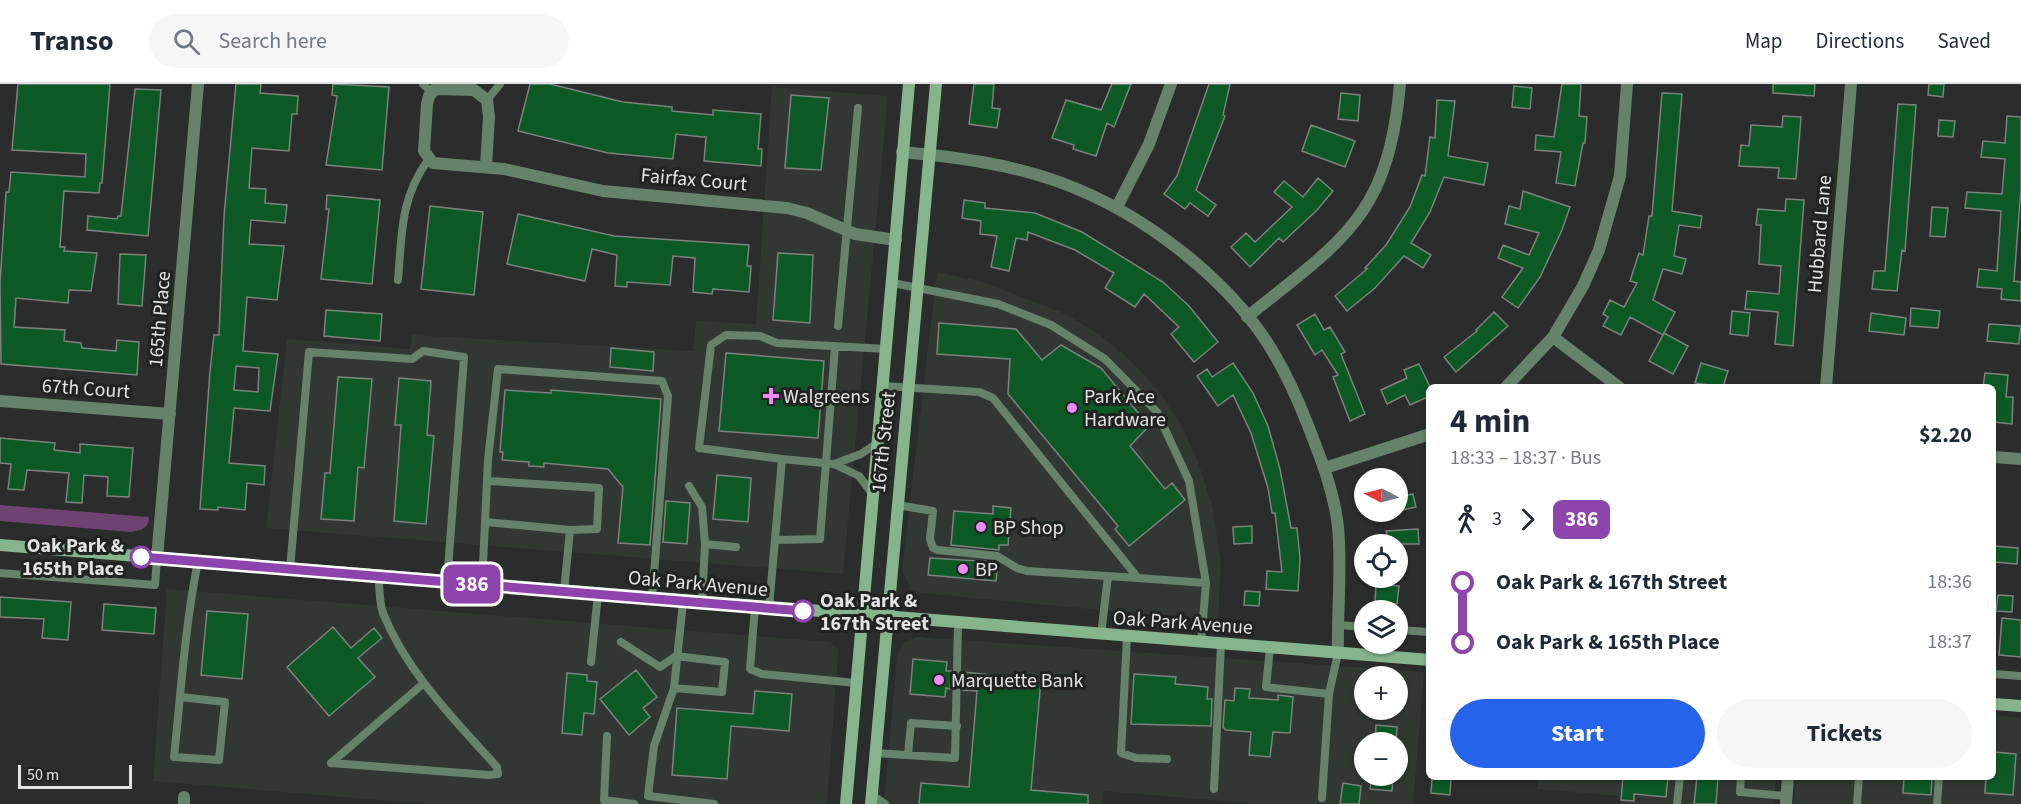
<!DOCTYPE html>
<html lang="en">
<head>
<meta charset="utf-8">
<style>
  body { margin:0; font-family:"Source Sans 3",sans-serif; background:#f6f6f7; color:#1f2937; height:100vh; display:flex; flex-direction:column; font-size:22px; white-space:nowrap }
  * { box-sizing:border-box; margin:0 }
  p { font-size:20px; color:#747a83 }
  .icon { flex:none; width:33px; height:33px; fill:none; stroke:currentColor; stroke-width:2; stroke-linecap:round; stroke-linejoin:round }
  .map { position:relative; flex:1; overflow:hidden }
  .side { position:absolute; left:1426px; top:300px; width:570px; height:396px; display:flex; flex-direction:column; background:#fff; border-radius:9px; box-shadow:0 2px 4px #0004 }
  .side>* { flex:none }
  .badge { padding:0 12px; border-radius:9px; font-size:21px; line-height:39px }
  .needle { width:39px; rotate:276deg }
  .fabs { position:absolute; left:1354px; top:384px; display:grid; gap:12px }
  .fabs a { display:grid; place-items:center; width:54px; height:54px; border-radius:50%; background:#fff; box-shadow:0 2px 4px #0004; font-size:30px }
  .scale { position:absolute; left:18px; bottom:15px; width:114px; box-sizing:border-box; padding-left:6px; border:3px solid #e2e3e2; border-top:0; font-size:16px; line-height:21px; white-space:nowrap; color:#e2e3e2; -webkit-text-stroke:4px #212321; paint-order:stroke }
  .map>.badge { position:absolute; translate:-50% -50%; box-shadow:0 0 0 3px #fff }
  .legs { display:flex; align-items:center; gap:9px; height:66px; padding:0 24px; font-size:20px }
  .legs p { margin-inline-start:auto }
  .overview { display:flex; align-items:center; justify-content:space-between; height:102px; padding:0 24px }
  h1 { font-size:33px; font-weight:700; line-height:45px }
  .cta { display:flex; gap:12px; margin-top:auto; padding:12px 24px }
  .cta a { flex:1; height:69px; border-radius:36px; background:#2563eb; color:#fff; font-size:24px; font-weight:700; line-height:69px; text-align:center }
  .cta a+a { background:#f6f6f7; color:#1f2937 }
  ul { padding:0 24px; list-style:none }
  li { display:flex; align-items:center; gap:21px; height:60px; font-size:22px }
  li i { display:grid; place-items:center; width:9px; height:100%; margin:0 8px; background:currentColor }
  li i::after { content:''; width:15px; height:15px; margin:-8px; border:4px solid; border-radius:50%; background:#fff }
  li p { margin-inline-start:auto }
  li:first-child i { background:linear-gradient(#0000 50%,currentColor 0) }
  li:last-child i { background:linear-gradient(currentColor 50%,#0000 0) }
  header { display:flex; align-items:center; gap:36px; box-sizing:border-box; height:84px; padding:0 30px; background:#fff; border-bottom:2px solid #e0e1e3 }
  header strong { font-size:28px }
  nav { display:flex; gap:33px; margin-inline-start:auto; font-size:21px }
  .search { width:420px; height:54px; background:#f6f6f7; display:flex; align-items:center; gap:15px; box-sizing:border-box; padding:0 21px; border-radius:33px; color:#747a83; font-size:22px }
  .map>svg:first-child { display:block }
  .built { fill:#313832; fill-rule:evenodd }
  .green { fill:#6f4371 }
  .building { fill:#0c5925; stroke:#7d807d; stroke-width:1.5; fill-rule:evenodd }
  .lines { fill:none; stroke-linecap:round; stroke-linejoin:round }
  .lane { stroke:#66826a; stroke-width:8 }
  .street { stroke:#66826a; stroke-width:12 }
  .secondary { stroke:#86b48d; stroke-width:12 }
  .line-1-casing { stroke:#fff; stroke-width:14 }
  .line-1 { stroke:#8e44ad; stroke-width:9 }
  .poi-dot { fill:#f08bf5; stroke:#212321; stroke-width:2 }
  .stop-1-dot { fill:#fff; stroke:#8e44ad; stroke-width:3 }
  .labels { text-anchor:middle; stroke-width:6; stroke-linejoin:round; paint-order:stroke }
  .street-label { font-size:20px; fill:#e2e3e2; stroke:#212321 }
  .poi-label { font-size:20px; fill:#e2e3e2; stroke:#212321; text-anchor:start }
  .stop-label { font-size:20px; font-weight:bold; fill:#e2e3e2; stroke:#212321; text-anchor:end }
</style>
</head>
<body>
<header>
<strong>Transo</strong>
<div class="search"><svg class="icon" aria-label="search" viewBox="0 0 24 24"><circle cx="10" cy="10" r="6"/><path d="M15 15l6 6"/></svg>Search here</div>
<nav><a>Map</a><a>Directions</a><a>Saved</a></nav>
</header>
<div class="map">
<svg width="2021" height="720" viewBox="0 0 2021 720">
  <rect width="100%" height="100%" fill="#2a2d2b"/>
  <path class="built" d="M772 3 888 12 843 490 266 444 287 255 410 265 412 251 693 267 696 237 756 240Z
    M937 188 983 198 1066 230 1100 251 1131 277 1158 306 1181 341 1197 375 1212 421 1221 478 1218 537 920 509 910 504 902 486Z
    M167 505 830 558 838 565V571L827 720H428L153 697Z
    M917 553 1424 588 1413 720H1257L1104 707 1103 720H884L897 572 905 558ZM1365 592H1398V626H1365ZM1365 658H1398V692H1365Z
    M1994 631 2021 634V720H1794L1796 693H1994Z
    M1538 693H1776L1774 720H1620V712L1537 705Z"/>
  <path class="green" d="M0 421 149 433C148 445 142 446 131 448L0 437Z"/>
  <path class="building" d="M18 0H110L102 99H100L99 109 64 107 60 163H65L64 167 97 169 91 207 69 206 68 219 16 214 14 243 65 246 64 257 81 259 82 264 116 267 117 256 139 258 137 291 1 280 0 199 6 108H9L11 88 85 93 86 70 12 66Z
    M236 0H261L260 9 298 12 297 30H292L289 67 252 64 249 104 266 105 265 119 287 121 285 139 251 136 249 160 284 162 277 216 247 213 243 267 278 270 270 327 234 324 229 379 265 382 264 401 247 399 245 426 218 423V426L200 425 210 287 214 251H219L224 132ZM236 282 259 284 258 308 234 306Z
    M333 0 389 3 382 86 326 81 337 12 332 11Z
    M530 0H550L623 18 672 23V27L713 31V26L761 30 758 65H762L761 82 704 77 706 53H702L676 50 673 75 608 69 518 47Z
    M974 0H994L992 24 1000 25 997 44 969 40Z
    M1112 0H1131L1114 43 1107 39 1096 72 1073 65 1074 61 1052 54 1066 16 1101 26Z
    M1209 0H1230L1223 31 1225 32 1196 106 1216 121 1208 132 1190 119 1185 125 1164 110 1177 92Z
    M1562 0H1581L1579 32 1587 33 1585 59H1583L1575 102 1556 99 1561 68 1535 66 1536 51 1554 53Z
    M1773 0H1815L1814 12 1773 9Z
    M1929 0H1944L1943 13 1928 11Z
    M1514 2 1532 4 1530 25 1512 23Z
    M135 5 161 6 148 152 87 146 88 132 117 135 118 132H121Z
    M1341 9 1360 11 1358 37 1338 35Z
    M1662 9 1682 10 1672 127 1702 132 1700 144 1679 141 1674 172 1686 175 1682 190 1663 185 1653 216 1675 228 1663 251 1630 233 1621 251 1603 242 1608 233 1603 230 1610 216 1624 223 1637 199 1630 197 1639 169 1643 171 1649 132H1652Z
    M791 11 829 14 821 86 785 84Z
    M1437 16 1455 17 1448 72 1488 79 1484 101 1444 93 1430 128 1411 159 1431 171 1423 184 1404 172 1375 204 1347 227 1335 212 1367 185 1365 184 1386 161 1410 123 1422 91 1425 92 1430 53 1435 54Z
    M1898 20 1916 21 1905 167 1902 166 1897 207 1872 205 1874 187H1885Z
    M1783 32 1801 33 1796 95 1778 94 1779 84 1739 82 1741 61 1749 62 1751 41 1782 43Z
    M2007 32 2021 33V104L2014 197 2021 198V217L2001 215 2002 205 1977 203 1979 185 1997 187 2001 127 1965 124 1967 108 2002 110 2005 75 1981 73 1983 57 2005 59Z
    M1939 36 1955 37 1953 53 1938 52Z
    M1311 41 1355 57 1345 83 1302 67Z
    M1318 94 1333 107 1317 126 1283 158 1279 154 1250 183 1231 163 1246 149 1255 158 1292 123 1274 108 1284 97 1303 113Z
    M1523 107 1570 123 1562 146 1540 193 1518 224 1502 213 1523 184 1498 174 1503 161 1529 171 1539 149 1505 140 1509 122 1520 125Z
    M327 111 380 116 372 200 321 195 329 125H326Z
    M1786 115 1804 116 1793 262 1775 260 1778 228 1745 225 1747 207 1779 210 1781 182 1759 180 1761 141H1756L1758 125 1785 127Z
    M964 116 985 119V124L1035 129 1082 148 1163 198 1189 222 1218 258 1194 278 1171 250 1179 243 1144 210 1135 223 1105 204 1114 189 1075 166 1028 148 1027 156 1016 154 1009 187 991 183 997 152 980 150 981 137 962 134Z
    M430 122 483 128 474 211 421 205Z
    M1932 123 1948 124 1945 153 1930 152Z
    M518 130 614 152 749 161 747 182H751L749 208 713 205 712 210 693 208 695 174 673 172 670 201 627 198V203L615 202 617 171 592 165 585 197 507 180Z
    M778 169 813 171 810 239 773 236Z
    M120 170 146 171 142 222 118 220Z
    M1911 224 1940 227 1938 244 1910 242Z
    M326 226 382 230 380 257 324 252Z
    M1732 227 1750 229 1748 252 1730 250Z
    M1494 228 1508 242 1456 288 1444 273 1477 247 1476 246Z
    M1871 229 1906 234 1904 251 1869 247Z
    M1315 230 1324 246 1330 243 1345 268 1341 270 1365 330 1350 337 1333 293 1338 291 1322 266 1315 271 1297 241Z
    M939 239 1016 245 1042 276 1061 261 1101 284 1149 342 1130 362 1165 405 1172 399 1185 416 1129 462 1115 445 1118 442 1008 310 1010 275 937 270Z
    M1989 240 2021 242 2019 260 1987 257Z
    M1664 249 1688 262 1673 290 1649 277Z
    M611 264 654 268 653 287 610 283Z
    M726 269 824 277 818 354 719 347Z
    M1233 279 1253 309 1268 342 1280 385 1291 444H1297L1300 474 1298 507 1266 505 1267 487 1282 488 1275 429H1272L1268 404 1251 349 1233 311 1218 322 1197 292 1207 285 1212 293Z
    M1701 279 1728 287 1723 303 1695 299Z
    M1419 280 1430 303V312L1410 321 1405 311 1387 320 1381 306 1407 294 1404 286Z
    M1985 289 2008 291 2006 313H2013L2012 340 1994 338V303H1983Z
    M338 293 372 295 364 384 358 383 354 437 321 435 325 389H330Z
    M399 294 431 297 427 351 434 352 426 440 394 437 401 341H395Z
    M505 306 551 309V306L661 315 650 461 618 459 623 403 608 385 544 379V383L529 382V378L502 376 503 368H500Z
    M0 354 55 359 54 366 80 369V360L133 364 129 413 107 412 108 393 84 391 82 419 66 418 69 389 27 386 24 406 8 405 11 380 0 379Z
    M717 391 751 394 748 438 713 435Z
    M1413 410 1416 423 1398 427V413Z
    M666 417 690 419 687 460 663 458Z
    M993 422 1011 424 1008 461H999V466L951 461 954 427 993 430Z
    M1252 442V459L1234 460 1233 443Z
    M1418 445 1419 460H1389L1386 447Z
    M1994 462 2018 464 2017 480 1994 478Z
    M930 474 995 478 998 480 996 497 928 491Z
    M1376 500 1399 502 1397 520 1375 518Z
    M1245 507 1260 508 1259 522 1244 521Z
    M1998 511 2013 512 2012 528 1996 527Z
    M0 513 71 518 68 556 42 554 44 535 0 533Z
    M104 520 156 524 154 550 102 546Z
    M207 527 248 530 242 595 201 591Z
    M2002 534 2021 536V573L1999 571Z
    M333 543 351 564 374 544 382 554 358 574 375 593 329 632 287 583Z
    M913 575 947 578 946 587H951L950 605 946 604 945 613 910 610Z
    M636 586 657 613 643 624 650 633 629 651 600 615Z
    M963 588 1041 596 1031 706 1088 711V720H919L921 699 969 703 977 607 963 606Z
    M567 589 587 591V597L597 598 594 630 584 629 582 651 562 649Z
    M1134 590 1176 593 1175 600 1208 603 1207 615H1212L1211 642 1131 640Z
    M1235 604 1250 605 1249 614 1278 616V611L1293 613 1290 649 1273 648 1270 673 1249 671 1251 648 1226 646 1223 643 1225 616 1234 617Z
    M755 607 792 610 789 647 731 642 727 695 672 691 677 624 753 630Z
    M1376 641 1397 643 1396 658H1375Z
    M1994 668 2016 670 2013 711 1985 709 1986 693H1994Z
    M1372 692H1393L1392 707 1370 705Z
    M1432 693 1451 694 1450 711 1431 709Z
    M1623 693H1668L1666 713 1634 710V717L1621 716Z
    M1697 693H1718L1716 720H1694Z
    M1904 693H1932L1931 711 1903 709Z
    M1343 699 1361 702 1359 720H1340Z"/>
  <g class="lines">
    <path class="lane" d="M423 0 431 8
      M487 16 500 0
      M398 196C402 150 400 115 428 76
      M893 199 998 220 1051 241 1105 275 1157 328 1189 397 1206 499
      M838 242 858 24
      M884 302 979 308 993 314 1138 494 1206 499 1201 559
      M782 375 699 364 711 261 726 251 760 252 777 259 887 265
      M834 380 861 370 879 358
      M489 397 599 404 597 445 570 446 564 507
      M689 402 702 423 705 460
      M897 421 933 427 930 455 933 464 938 466 997 472 1017 484 1027 487 1138 494
      M486 438 570 446
      M775 456 820 455 835 263
      M290 485 309 268 412 275 423 267 464 273 447 498
      M0 489 155 501 157 474
      M482 501 488 376 498 285 662 297 668 312 652 515
      M702 519 705 460 736 463
      M755 523 750 585 762 590 856 599
      M769 524 782 375 834 380 859 392 874 412
      M1338 541 1365 543
      M1398 546 1430 548
      M1101 551 1108 492
      M1127 553 1121 669 1136 674 1167 675
      M621 558 660 583 676 572 725 578 722 608 674 604 683 518
      M1270 564 1266 603 1329 610
      M591 578 598 510
      M1994 590 2021 592
      M674 604 654 662 648 712 714 720
      M180 613 225 618 219 676 174 673C181 607 185 542 198 477
      M607 652 604 716 634 720
      M875 669 955 674 958 540
      M908 671 911 639 957 642
      M331 679 489 691 498 690 497 683C455 636 407 589 383 529 379 518 380 504 378 492
      M331 679 424 599
      M1741 693 1740 708 1786 712
      M1214 705 1221 560
      M871 710 885 720
      M1322 714 1329 610 1338 569
      M1677 720 1680 693
      M1857 720 1859 693
      M1937 720 1939 693"/>
    <path class="street" d="M902 68C956 73 1011 80 1062 99 1143 129 1233 197 1276 273 1288 294 1298 316 1307 339 1320 372 1334 407 1338 443 1342 484 1337 528 1338 569
      M486 82 489 33 487 16 474 6 435 5 429 12 427 20 424 67 433 79 504 85 603 107 787 124 807 129 855 150 896 156
      M1117 123 1149 60 1171 0
      M1247 233C1344 155 1388 133 1400 0
      M1553 253 1619 303
      M1506 303 1553 253 1583 202 1599 166 1620 92 1627 0
      M1826 303 1851 0
      M0 317 170 330
      M1994 373 2021 375
      M1325 384 1430 350
      M157 474 198 0
      M184 720V713
      M1786 720 1788 693"/>
    <path class="secondary" d="M0 461 1430 576
      M1994 620 2021 622
      M846 720 909 0
      M871 720 936 0"/>
  </g>
  <g class="lines">
    <defs>
      <path id="line-1" d="M141 473 803 527"/>
    </defs>
    <use href="#line-1" class="line-1-casing"/>
    <use href="#line-1" class="line-1"/>
  </g>
  <g class="poi-dot">
    <path d="M768 303h6v6h6v6h-6v6h-6v-6h-6v-6h6z"/>
    <circle cx="1072" cy="324" r="6"/>
    <circle cx="981" cy="443" r="6"/>
    <circle cx="963" cy="485" r="6"/>
    <circle cx="939" cy="596" r="6"/>
  </g>
  <g class="stop-1-dot">
    <circle cx="141" cy="473" r="10"/>
    <circle cx="803" cy="527" r="10"/>
  </g>
  <g class="labels">
    <g class="street-label">
      <text transform="translate(694 95) rotate(5)" y="7">Fairfax Court</text>
      <text transform="translate(1819 150) rotate(-85)" y="7">Hubbard Lane</text>
      <text transform="translate(159 235) rotate(-85)" y="7">165th Place</text>
      <text transform="translate(86 304) rotate(4)" y="7">67th Court</text>
      <text transform="translate(883 358) rotate(-84)" y="7">167th Street</text>
      <text transform="translate(698 499) rotate(5)" y="7">Oak Park Avenue</text>
      <text transform="translate(1183 538) rotate(4)" y="7">Oak Park Avenue</text>
    </g>
    <g class="poi-label">
      <text x="783" y="319">Walgreens</text>
      <text x="1084" y="319">Park Ace<tspan x="1084" dy="23">Hardware</tspan></text>
      <text x="993" y="450">BP Shop</text>
      <text x="975" y="492">BP</text>
      <text x="951" y="603">Marquette Bank</text>
    </g>
    <g class="stop-label">
      <text x="124" y="468">Oak Park &amp;<tspan x="124" dy="23">165th Place</tspan></text>
      <text x="820" y="523" text-anchor="start">Oak Park &amp;<tspan x="820" dy="23">167th Street</tspan></text>
    </g>
  </g>
</svg>
<div class="fabs">
<a><svg class="needle" viewBox="-14 -14 28 28"><path d="M0-13l5 13h-10z" fill="#e53935"/><path d="M0 13l5-13h-10z" fill="#747a83"/></svg></a>
<a><svg class="icon" aria-label="locate" viewBox="0 0 24 24"><circle cx="12" cy="12" r="6"/><path d="M12 2v4M12 18v4M2 12h4M18 12h4"/></svg></a>
<a><svg class="icon" aria-label="layers" viewBox="0 0 24 24"><path d="M12 4l9 5-9 5-9-5zM3 14l9 5 9-5"/></svg></a>
<a>+</a>
<a>−</a>
</div>
<div class="scale">50 m</div>
<b class="badge" style="left:472px;top:500px;background:#8e44ad;color:#fff">386</b>
<section class="side">
<div class="overview"><div><h1>4 min</h1><p>18:33 – 18:37 · Bus</p></div><b>$2.20</b></div>
<div class="legs"><svg class="icon" aria-label="walk" viewBox="0 0 24 24"><circle cx="13" cy="4" r="2"/><path d="M13 8l-2 6 4 7M11 14l-3 7M7 12l3-4h3l4 4"/></svg>3<svg class="icon" aria-label="forward" viewBox="0 0 24 24"><path d="M9 5l7 7-7 7"/></svg><b class="badge" style="background:#8e44ad;color:#fff">386</b></div>
<ul>
<li><i style="color:#8e44ad"></i><b>Oak Park &amp; 167th Street</b><p>18:36</p></li>
<li><i style="color:#8e44ad"></i><b>Oak Park &amp; 165th Place</b><p>18:37</p></li>
</ul>
<div class="cta"><a>Start</a><a>Tickets</a></div>
</section>
</div>
</body>
</html>
